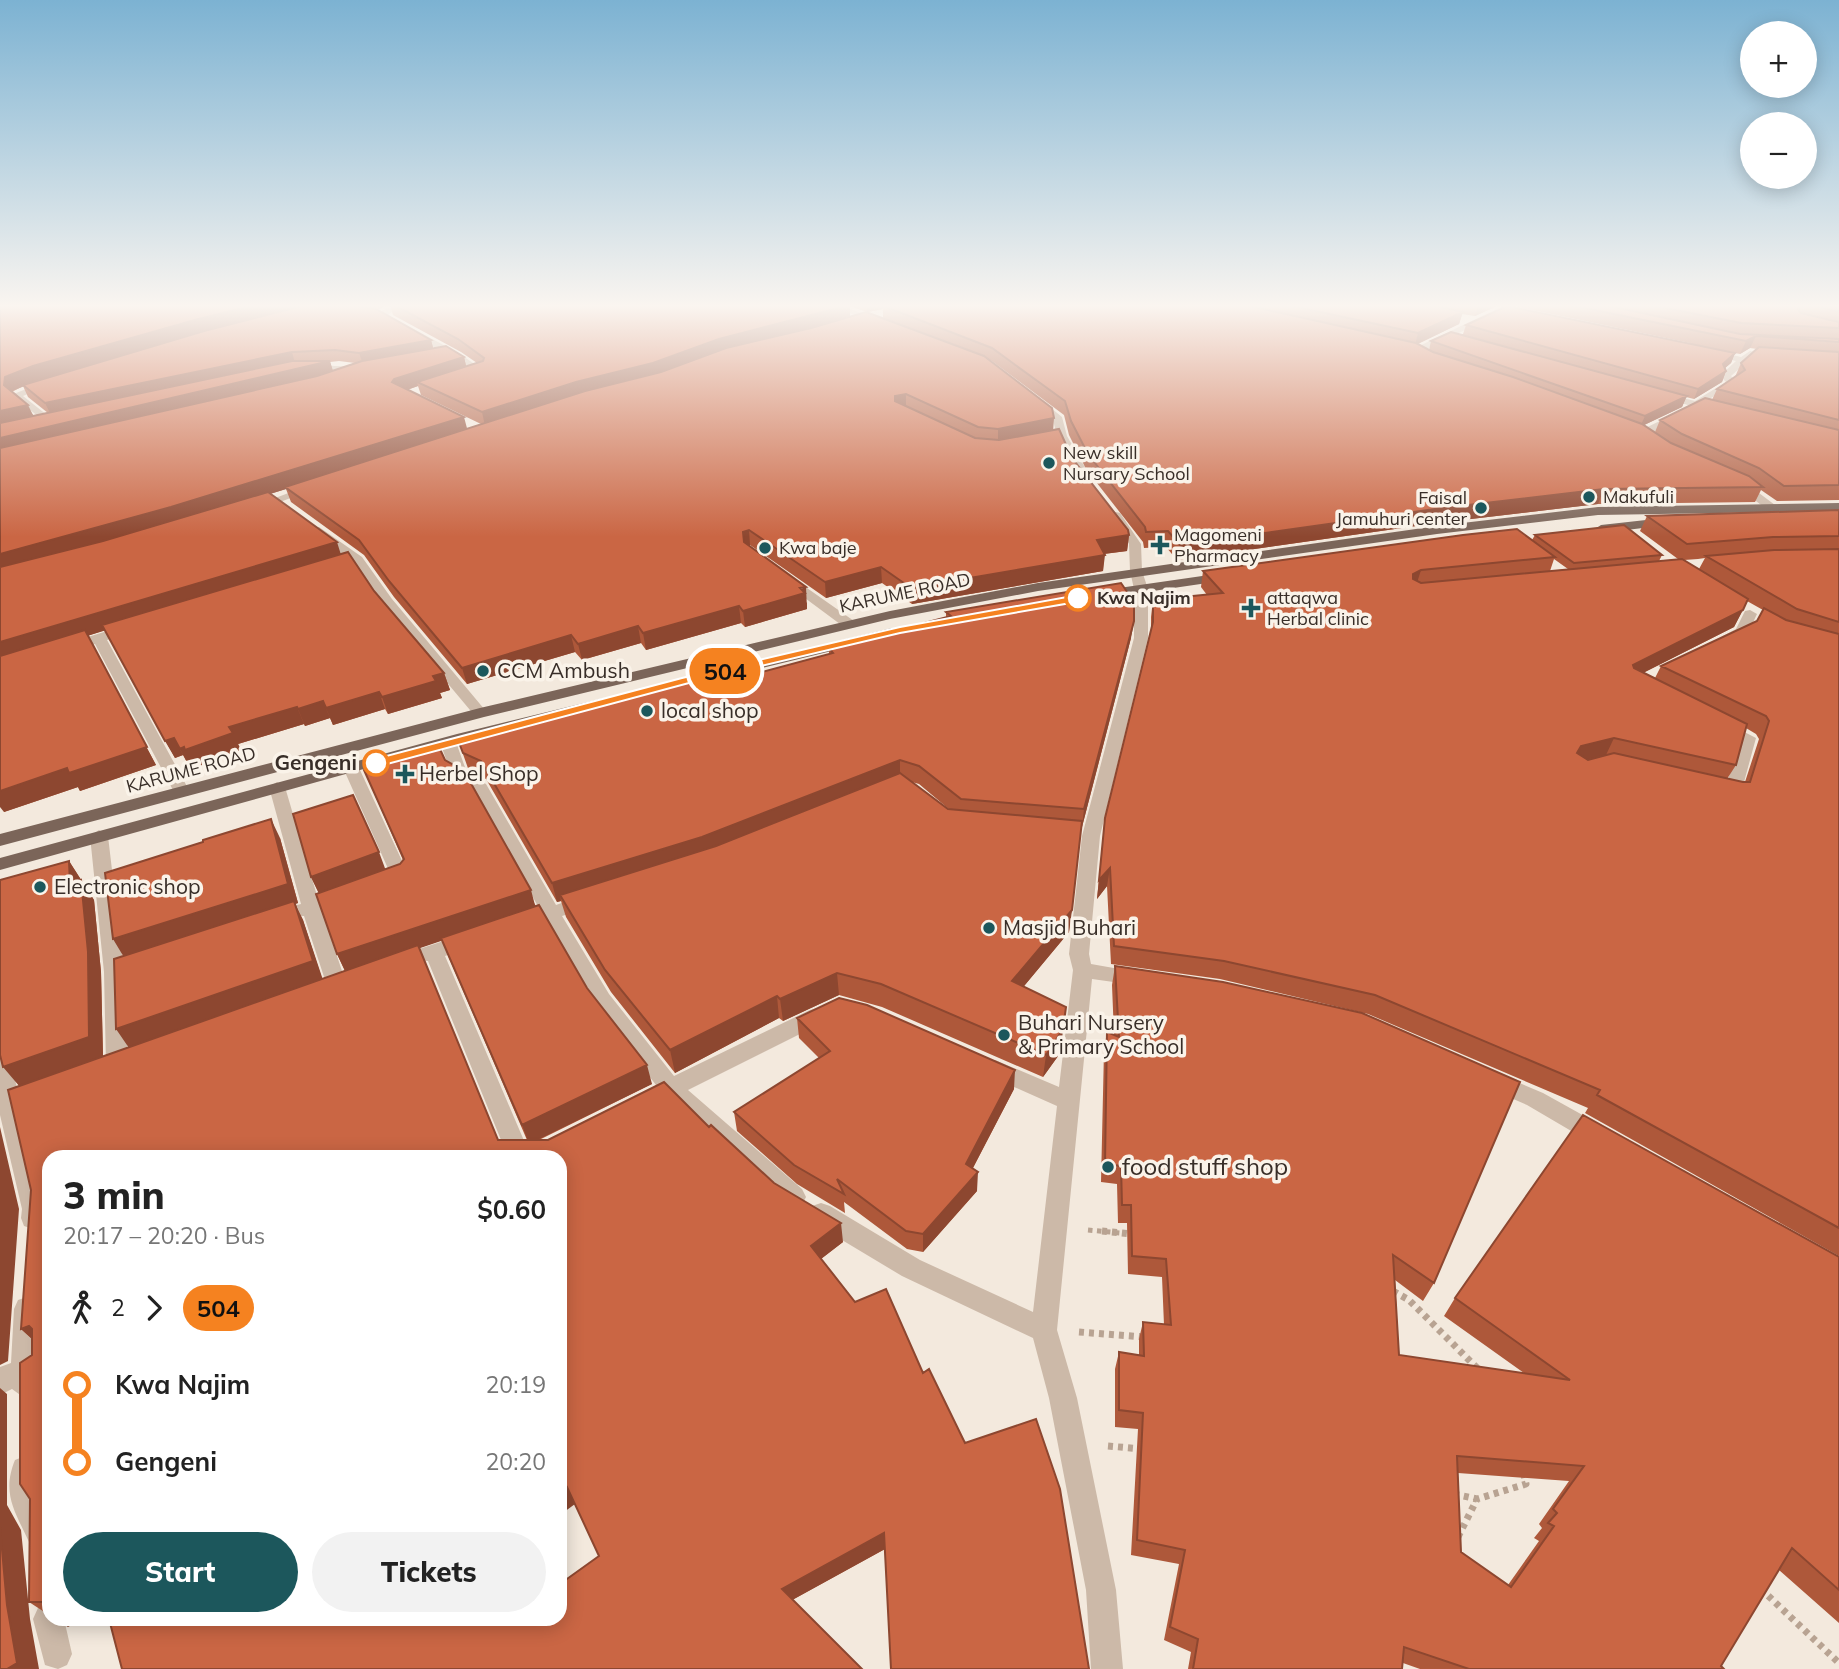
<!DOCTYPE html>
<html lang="en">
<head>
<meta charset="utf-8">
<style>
  body { margin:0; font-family:Mulish,sans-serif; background:#f2f2f2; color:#222; height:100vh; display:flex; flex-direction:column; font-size:26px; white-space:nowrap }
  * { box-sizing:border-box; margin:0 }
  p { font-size:23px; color:#767676 }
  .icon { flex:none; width:38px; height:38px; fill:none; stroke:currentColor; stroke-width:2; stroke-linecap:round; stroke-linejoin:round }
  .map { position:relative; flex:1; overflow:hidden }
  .side { position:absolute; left:42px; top:1150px; width:525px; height:476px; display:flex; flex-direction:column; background:#fff; border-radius:21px; box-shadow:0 4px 18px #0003 }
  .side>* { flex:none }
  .badge { padding:0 14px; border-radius:23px; font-size:24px; line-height:46px }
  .buttons { position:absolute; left:1740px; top:21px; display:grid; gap:14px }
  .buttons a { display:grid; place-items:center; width:77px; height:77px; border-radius:50%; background:#fff; box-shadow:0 4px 18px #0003; font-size:35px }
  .map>.badge { position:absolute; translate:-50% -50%; box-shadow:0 0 0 4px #fff }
  .legs { display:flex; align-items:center; gap:10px; height:77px; padding:0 21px; font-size:23px }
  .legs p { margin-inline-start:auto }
  .summary { display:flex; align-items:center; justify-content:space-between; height:119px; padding:0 21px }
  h1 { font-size:38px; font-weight:800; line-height:52px }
  .primary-button { display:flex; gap:14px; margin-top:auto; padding:14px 21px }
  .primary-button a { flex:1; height:80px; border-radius:42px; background:#1c575c; color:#fff; font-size:28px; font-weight:800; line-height:80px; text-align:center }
  .primary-button a+a { background:#f2f2f2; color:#222 }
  ul { padding:0 21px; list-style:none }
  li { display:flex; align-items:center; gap:24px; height:77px; font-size:26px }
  li i { display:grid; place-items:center; width:10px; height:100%; margin:0 9px; background:currentColor }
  li i::after { content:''; width:18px; height:18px; margin:-9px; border:5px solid; border-radius:50%; background:#fff }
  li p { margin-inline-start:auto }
  li:first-child i { background:linear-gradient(#0000 50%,currentColor 0) }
  li:last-child i { background:linear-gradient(currentColor 50%,#0000 0) }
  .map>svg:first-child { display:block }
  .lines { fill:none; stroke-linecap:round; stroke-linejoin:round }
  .path-far1 { stroke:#b8a392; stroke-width:5; stroke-dasharray:4.5 4.5; stroke-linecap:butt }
  .path { stroke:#b8a392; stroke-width:7; stroke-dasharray:5 5; stroke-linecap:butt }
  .minor { fill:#ccb9a8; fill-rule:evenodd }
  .primary { fill:#7b6559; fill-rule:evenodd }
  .wall { fill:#ae583a; fill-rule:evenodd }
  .shaded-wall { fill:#8d4730 }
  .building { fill:#ca6644; stroke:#8d4730; stroke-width:2; fill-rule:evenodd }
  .line-1 { fill:#f58220; stroke:#fff; stroke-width:2 }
  .poi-dot { fill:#1c575c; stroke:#faf3e9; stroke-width:2.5 }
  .stop-1-dot { fill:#fff; stroke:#f58220; stroke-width:3.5 }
  .labels { text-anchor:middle; stroke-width:7; stroke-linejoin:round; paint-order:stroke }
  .far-poi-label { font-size:18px; fill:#382e28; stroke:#faf3e9; text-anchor:start }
  .far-street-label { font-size:18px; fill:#382e28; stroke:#faf3e9 }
  .far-stop-label { font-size:18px; font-weight:bold; fill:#382e28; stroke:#faf3e9; text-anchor:start }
  .poi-label { font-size:21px; fill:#382e28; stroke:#faf3e9; text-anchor:start }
  .stop-label { font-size:21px; font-weight:bold; fill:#382e28; stroke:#faf3e9; text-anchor:end }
  .near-poi-label { font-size:24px; fill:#382e28; stroke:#faf3e9; text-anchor:start }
</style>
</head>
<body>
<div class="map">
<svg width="1839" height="1669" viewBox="0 0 1839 1669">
  <rect width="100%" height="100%" fill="#f3e9dd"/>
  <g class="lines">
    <path class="path-far1" d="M1088 1230 1120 1233"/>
    <path class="path" d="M1102 1231 1131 1234
      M1393 1291 1409 1300 1479 1370
      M1079 1332 1144 1337
      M1108 1446 1142 1449
      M1454 1494 1477 1499
      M1458 1537 1477 1499 1526 1484 1524 1475
      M1761 1589 1839 1663"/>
    <path class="minor" d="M393 304H402L388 315 460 354 483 370V374L467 379V375L474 372 466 365 379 317V313Z
      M826 304H837L885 322 878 324Z
      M1507 304H1517L1419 353 1397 347 1402 344 1415 348Z
      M1712 350 1741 357 1750 351 1770 355 1765 358 1752 357 1731 376 1737 382 1735 384 1704 402 1719 408V412L1700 409 1645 436H1637V432L1691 406 1659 396V392L1695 401 1726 382 1720 376 1736 361 1709 355 1707 353Z
      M308 365 364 367 369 370 364 373 305 370V366Z
      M44 382 52 384 23 396 52 419 53 421 48 424 11 395Z
      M1032 399H1040L1062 417 1067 436 1091 478 1089 480H1081L1057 436 1053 420 1032 403Z
      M1735 481H1743L1779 508 1769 511 1735 485Z
      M307 486 317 488 280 502 270 500Z
      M1116 512 1120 513 1141 544 1142 571 1148 589V638L1100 836 1089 954 1091 964 1142 973 1145 978 1142 983 1135 985 1092 979 1057 1330 1077 1398 1116 1590 1123 1669H1091L1086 1590 1049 1398 1033 1338 902 1276 812 1222 809 1214 812 1206 821 1203 830 1206 920 1260 1033 1312 1057 1106 987 1075 984 1069 987 1063 995 1060 1059 1087 1073 970 1069 954 1082 836 1134 638V589L1130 571 1129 544 1110 516Z
      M319 527 362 557 392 599 485 710 488 713 485 716H475L382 605 355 565 326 571V565L348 559 315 534V528Z
      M787 574 854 621V627H844L782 581 780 578Z
      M1750 610 1757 614C1750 629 1743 645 1723 642V636L1736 629 1745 611Z
      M130 624 137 628 135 631 107 640 190 792 188 796H176L174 792 95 644 70 651 63 647 65 644Z
      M1723 721 1756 738 1741 793 1733 798 1718 795 1716 791 1718 787 1726 786 1740 740 1717 729 1715 726Z
      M448 737 456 742 467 773 486 784 556 905 587 894 594 896 596 901 594 906 562 916 609 994 674 1076 810 1010 817 1008 824 1010 827 1016 824 1022 688 1090 802 1189 806 1197 802 1205 794 1208 786 1205 669 1099 663 1101 655 1098 652 1092 656 1085 595 1006 546 921 524 929 517 927 514 922 517 917 540 910 472 787 452 776 440 742Z
      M352 765 360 770 409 876 406 880 388 886 382 884 379 880 382 876 390 873 344 770Z
      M277 782 285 787 318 899 342 891 349 892 351 897 349 902 322 911 347 986 344 991 337 994 330 991 327 986 304 916H293L291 911 293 906 301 904 269 787Z
      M99 830 108 836 124 972 128 1066 125 1072 117 1075 109 1072 106 1066 104 972 90 836Z
      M468 933 475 935 478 940 475 945 445 956 531 1157H508L428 961 416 960 413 955 416 950Z
      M0 1052 8 1055 18 1091 34 1085 42 1088 45 1094 42 1100 22 1108 46 1209 42 1226 33 1229 24 1226 21 1218 22 1209 0 1115Z
      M1496 1073 1543 1093 1606 1128 1609 1135 1606 1142 1598 1145 1590 1142 1527 1105 1488 1088 1485 1082 1488 1076Z
      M27 1297 36 1300 40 1309 38 1351 49 1347V1373L37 1379 33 1393 23 1397 12 1389 0 1395V1367L11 1363 14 1309 18 1300Z
      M25 1456 35 1460 39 1470 40 1501 49 1515V1543L39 1547 29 1542C16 1513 1 1494 15 1460Z
      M49 1603V1619H64L72 1654 67 1665 58 1669 45 1665 33 1619 38 1608Z"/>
    <path class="primary" d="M1839 503V511L1598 515 1437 534 1038 591 890 619 484 717 0 846V834L480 708 890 611 1038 583 1437 526 1598 507Z
      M1664 518 1668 519V525L1601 533 1595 529 1601 525Z
      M1223 573 1230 577 1228 580 1105 598 1098 594 1105 590Z
      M892 628 897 629V635L468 740 0 870V858L457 734Z"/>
  </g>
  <path class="wall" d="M0 304 431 340 433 348 464 357 466 366 477 363 461 352 393 315 390 304H1501L1475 316 1462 314 1459 324 1418 344 1429 350 1431 341 1463 334 1466 325 1690 343 1518 307 1519 304H1839V500L1777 501 1761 490 1755 502 1598 504 1437 523 1177 560 1166 547 1144 548 1143 542 1086 469 1069 435 1064 415 992 361 987 359 1053 430 1129 535 1127 551 1104 554 1103 571 912 604 882 583 826 598 750 545 749 546 807 603V609L745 627 741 623 646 650 641 643 582 660 575 652 467 684 394 597 364 555 291 502 286 489 270 494 341 555 374 591 444 673 450 690 440 693 442 698 388 714 385 709 333 725 330 718 305 726 304 724 238 744 241 750 194 768 193 765 189 766 183 755 175 758 105 630 87 636 156 765 80 791 78 787 4 812ZM850 306 867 312 883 309V318L850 316ZM1750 348 1757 349 1741 363 1735 377 1717 389 1712 400 1660 420 1655 432 1644 425 1682 407 1686 397 1694 399 1722 382 1726 371 1725 368 1731 363 1735 353 1740 354ZM116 357 33 382 40 380ZM339 361 355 363 333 371 330 362ZM23 386 28 397 48 413 34 416 12 392ZM418 386 421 395 481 424 467 429 407 390Z
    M348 304H389L379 309Z
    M1839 510V1256L1585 1113 1588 1108 1368 1014 1220 979 1111 964 1107 886 1097 899 1103 836 1105 818 1151 632V617L1153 600 1207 595 1201 587 1203 571 1532 540 1535 535 1662 555 1659 561 1678 559 1640 531 1647 516ZM1705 558 1699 569 1684 560 1698 559ZM1554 559 1568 569 1550 571ZM1747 601 1763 610 1757 621 1661 666 1655 678 1643 673 1734 627ZM1746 728 1756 734 1759 739 1745 782H1743L1727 779 1736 765Z
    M946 612 1131 638 1082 827H1081L1069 932 1024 986 1061 1052 1043 1077 882 1007 839 995 783 1021 779 1018 675 1073 611 992 566 917 561 901 557 902 486 779 469 771 458 740 694 684 751 675 829 654V648L946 617ZM912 782 919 784 950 810 948 809Z
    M445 760 587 988 652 1084 539 1140 709 1127 843 1242 821 1259 885 1549 792 1600 560 1619 599 1556 560 1157H49V1615L29 1602 32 1339 21 1329 31 1190 19 1086 69 861 94 900 101 972 103 1056 129 1047 123 956 280 838 298 903 295 904 303 920 322 979 345 971 337 954 319 893 311 877 385 869 400 864 403 860 364 770ZM442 940 449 958 527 1140H498L419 948Z
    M1115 966 1434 1283 1423 1301 1395 1280 1399 1355 1524 1373 1444 1316 1455 1298 1839 1257V1623L1779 1570 1721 1666 1724 1669H1420L1403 1663 1402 1669H1188L1191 1652 1164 1640 1179 1564 1131 1555 1138 1429 1115 1427V1369L1119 1352 1139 1355V1339L1143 1322 1164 1325 1162 1277 1128 1274 1127 1223H1118L1117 1184 1101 1182 1104 1050 1107 1032 1114 1035 1112 985ZM1458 1473 1569 1481 1539 1524 1542 1528 1534 1538 1539 1541 1508 1585 1461 1552Z
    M797 1018 1014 1089 973 1168 977 1191 923 1252 907 1249 844 1202 845 1213 797 1184 737 1131 734 1112 819 1058 799 1038Z"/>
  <path class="shaded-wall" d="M258 304H309L200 332 40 380 12 391 11 399 4 385 5 377 33 366 195 320Z
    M378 304H389L379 309Z
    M867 304H904L883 306V309L867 312Z
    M1478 304H1501L1475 316Z
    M1794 304H1803L1800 309 1792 311Z
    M850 305V318L485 426 482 412 576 382 719 339Z
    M1463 312 1459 324 1415 345 1418 333Z
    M1756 336 1750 348 1740 354 1746 341Z
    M431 340 434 351 363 364 359 353Z
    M292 352 295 363 51 415 45 403Z
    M1735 353 1731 363 1718 374 1723 364Z
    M464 357 467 370 417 382 418 386 398 393 392 382 394 379Z
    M330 361 334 375 0 454V438Z
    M1726 371 1722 382 1694 399 1698 389Z
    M906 394V408L895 414V396Z
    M1687 396 1682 407 1640 427 1645 416Z
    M28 405 35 419 0 427V411Z
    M464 417 468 432 285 487 286 489 178 522 0 572V554Z
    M1054 418 1053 432 998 443V429Z
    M1604 489 1598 504 1437 523 1177 560 1180 545 1442 508Z
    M749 530 750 545 745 547V557L743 532Z
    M1129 535 1127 551 1095 555 1097 540Z
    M337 542 342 558 87 636 156 765 80 791 78 787 4 812 0 807V642Z
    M1105 555 1103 571 912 604 911 588Z
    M881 567 882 583 826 598 825 582Z
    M1421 570 1416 586 1408 591 1413 574Z
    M806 587 807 609 745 627 743 611Z
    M739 606 741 623 646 650 643 633Z
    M1743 610 1734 627 1625 682 1633 665Z
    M1134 621 1131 638 1082 827 1084 809Z
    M638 626 641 643 582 660 578 644Z
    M571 635 575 652 467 684 462 668Z
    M444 673 450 690 440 693 442 698 388 714 382 697 433 676Z
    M379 692 385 709 333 725 326 708Z
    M323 701 330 718 305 726 298 709Z
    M297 707 304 724 238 744 241 750 194 768 193 765 189 766 180 749 229 727Z
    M174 738 183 755 175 758 165 741Z
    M1614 738 1606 755 1572 763 1581 746Z
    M900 760V779L705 856 560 895 561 901 557 902 552 883Z
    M271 819 280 838 298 903 295 904 303 920 323 980 129 1048 116 1029 125 959 113 939Z
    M379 852 386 871 320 896 311 877Z
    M69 861 94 900 101 972 103 1057 20 1087 3 1067 70 884Z
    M1110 868 1107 886 1097 899 1099 880Z
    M531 890 536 909 346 973 337 954Z
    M1072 910 1069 932 1010 1003 1012 981Z
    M837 973 839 995 783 1021 780 999Z
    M777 996 779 1018 675 1073 670 1050Z
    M1063 1029 1061 1052 1043 1077 1046 1055Z
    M647 1065 652 1084 529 1144 522 1125Z
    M1015 1070 1014 1089 965 1183 966 1164Z
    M0 1127 19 1209 8 1361 0 1365Z
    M978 1172 977 1191 923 1252V1234Z
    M841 1223 843 1242 813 1265 811 1246Z
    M29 1326 48 1345 41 1347 21 1329Z
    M0 1388 7 1394V1505L21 1530 30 1619 39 1669H7V1605L0 1527Z
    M567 1487 575 1504 560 1515V1492Z
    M884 1533 885 1549 785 1604 782 1589Z
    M56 1619H82L68 1627Z"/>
  <path class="building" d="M0 304H258L195 320 33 366 5 377 4 385 28 405 0 411Z
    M310 304H343L376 309 431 340 359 353 335 350 292 352 45 403 23 385 204 331Z
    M392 304H846L850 305 719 339 653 363 576 382 482 412 417 382 483 361 484 358 458 339Z
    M890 304H1241L1416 343 1433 352 1513 377 1642 424 1671 443 1749 476 1763 487 1604 489 1442 508 1180 545 1168 531 1146 532 1145 527 1088 454 1071 421 1065 401 992 348 883 306Z
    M1283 304H1427L1463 312 1418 333Z
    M1565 304H1600L1740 334 1839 339V342L1756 336 1746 341Z
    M1645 304H1794L1801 313 1839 322V328L1741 323Z
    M1809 304H1839V312Z
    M1507 306 1735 353 1723 364 1726 371 1698 389 1466 325Z
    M866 312 984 356 1052 408 1054 418 998 429 978 427 906 394 895 396V401L975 438 999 440 1059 429 1072 458 1128 530 1129 535 1097 540 1105 555 911 588 881 567 825 582 749 530 743 532 744 542 806 587 800 588 805 593 743 611 739 606 643 633 638 626 578 644 571 635 462 668 389 581 359 540 285 487 585 391 661 372 726 348 811 328Z
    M1451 332 1687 396 1645 416 1431 341Z
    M446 346 464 357 394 379 392 382 464 417 171 507 0 554V448L317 376 362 361Z
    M1759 347 1839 352V420L1717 389 1745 370 1741 363Z
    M292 361H330L0 438V423Z
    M1705 398 1839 430V485L1784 486 1759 468 1682 434 1660 420Z
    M268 492 337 542 0 642V567L103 541Z
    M1839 510V536L1773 537 1687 544 1647 516Z
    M1624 525 1662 555 1574 563 1535 535Z
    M1517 529 1555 557 1421 570 1413 574V579L1421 583 1682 559 1748 599 1743 610 1633 665 1634 668 1747 724 1736 765 1614 738 1581 746 1577 753 1588 760 1614 753 1743 782H1750L1769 721 1766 716 1661 666 1757 621 1764 608 1786 620 1839 634V1228L1597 1095 1600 1090 1375 995 1224 961 1114 946 1110 868 1099 880 1105 818 1153 622V600L1223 593 1203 571 1463 535Z
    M1839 549V622L1797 609 1706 556 1774 550Z
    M348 552 374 591 444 673 433 676 436 681 382 697 379 692 326 708 323 701 298 709 297 707 229 727 233 733 185 750 184 747 180 749 174 738 165 741 102 625Z
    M1121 583 1134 602V621L1084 809 961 799 919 766 900 760 702 837 552 883 481 761 463 753 458 740 691 680 694 684 747 670 751 675 833 653 829 648 951 616 946 612Z
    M85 630 147 747 69 773 67 768 0 791V656Z
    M439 747 445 760 464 771 531 890 337 954 316 894 400 864 404 859 364 770Z
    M900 773 948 809 1082 821 1072 910 1012 981 1066 1007 1063 1029 1046 1055 881 984 837 973 780 999 777 996 670 1050 605 970 560 895 716 846Z
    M353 795 379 852 311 877 293 814Z
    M271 819 288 884 113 939 105 873 203 842V840Z
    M69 861 70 884 81 880 88 952 89 1037 3 1067 0 1055V880Z
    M294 901 313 961 116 1029 114 959Z
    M539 905 587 988 647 1065 522 1125 441 938Z
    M418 945 498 1140H548L664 1082 709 1127 711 1125 774 1183 841 1223 811 1246 855 1302 886 1289 923 1373 929 1369 965 1443 1036 1419 1060 1489 1089 1669H891L884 1533 782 1589 862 1669H122L109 1619H560V1584L599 1556 567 1487 560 1492V1157H49V1611L46 1613 43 1602H29L30 1499 20 1484V1363L32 1355V1329L29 1326 21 1329 31 1190 8 1090Z
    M1115 966 1223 982 1362 1013 1520 1082 1434 1283 1393 1255 1399 1355 1570 1380 1455 1298 1583 1115 1839 1257V1590L1792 1548 1721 1666 1724 1669H1469L1404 1647 1402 1669H1193L1198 1639 1170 1627 1185 1550 1137 1540 1143 1413 1119 1410V1352L1144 1356 1143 1322 1171 1325 1166 1259 1132 1256 1131 1205H1122L1121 1166 1105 1164 1107 1032 1119 1037ZM1457 1456 1584 1466 1553 1509 1557 1513 1548 1523 1554 1526 1511 1587 1461 1552Z
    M839 998 867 1005 1015 1070 966 1164 978 1172 923 1234 906 1231 837 1179 844 1194 794 1165 734 1112 830 1051 797 1018Z
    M0 1527 7 1605 17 1663 7 1669H0Z"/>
  <linearGradient id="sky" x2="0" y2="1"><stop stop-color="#7cb2d2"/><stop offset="0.57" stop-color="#faf5f0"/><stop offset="1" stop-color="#faf5f0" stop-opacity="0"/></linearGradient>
  <rect width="1839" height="537" fill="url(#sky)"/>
  <path class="line-1" d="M1078 595 1084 598 1082 601 900 633 689 683 376 767 370 763 371 760 682 678 900 627Z"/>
  <g class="poi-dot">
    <circle cx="1049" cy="463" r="7"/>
    <circle cx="1589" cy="497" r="7"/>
    <circle cx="1481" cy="508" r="7"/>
    <path d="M1156.5 534.5h7v7h7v7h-7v7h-7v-7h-7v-7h7z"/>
    <circle cx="765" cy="548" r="7"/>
    <path d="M1247.5 597.5h7v7h7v7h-7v7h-7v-7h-7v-7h7z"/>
    <circle cx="483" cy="671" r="7"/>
    <circle cx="647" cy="711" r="7"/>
    <path d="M401.5 763.5h7v7h7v7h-7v7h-7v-7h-7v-7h7z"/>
    <circle cx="40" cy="887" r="7"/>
    <circle cx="989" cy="928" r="7"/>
    <circle cx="1004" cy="1035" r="7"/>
    <circle cx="1108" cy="1167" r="7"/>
  </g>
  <g class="stop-1-dot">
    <circle cx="1078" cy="598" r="12"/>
    <circle cx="376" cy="763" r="12"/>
  </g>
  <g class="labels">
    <g class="far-poi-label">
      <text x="1063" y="459">New skill<tspan x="1063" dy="21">Nursary School</tspan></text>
      <text x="1603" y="503">Makufuli</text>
      <text x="1467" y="504" text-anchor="end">Faisal<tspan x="1467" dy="21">Jamuhuri center</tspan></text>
      <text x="1174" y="541">Magomeni<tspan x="1174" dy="21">Pharmacy</tspan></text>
      <text x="779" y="554">Kwa baje</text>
      <text x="1267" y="604">attaqwa<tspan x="1267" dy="21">Herbal clinic</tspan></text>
    </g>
    <g class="far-street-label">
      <text transform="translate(905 593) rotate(-12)" y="6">KARUME ROAD</text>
      <text transform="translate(191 770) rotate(-15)" y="6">KARUME ROAD</text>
    </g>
    <g class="far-stop-label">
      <text x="1097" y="604">Kwa Najim</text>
    </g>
    <g class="poi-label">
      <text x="497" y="678">CCM Ambush</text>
      <text x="661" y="718">local shop</text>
      <text x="419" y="781">Herbel Shop</text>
      <text x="54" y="894">Electronic shop</text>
      <text x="1003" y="935">Masjid Buhari</text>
      <text x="1018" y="1030">Buhari Nursery<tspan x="1018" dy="24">&amp; Primary School</tspan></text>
    </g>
    <g class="stop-label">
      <text x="357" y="770">Gengeni</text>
    </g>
    <g class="near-poi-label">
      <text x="1122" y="1175">food stuff shop</text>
    </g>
  </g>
</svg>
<div class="buttons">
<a>+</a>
<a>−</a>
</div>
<b class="badge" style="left:725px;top:671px;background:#f58220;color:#111">504</b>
<section class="side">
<div class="summary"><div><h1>3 min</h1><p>20:17 – 20:20 · Bus</p></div><b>$0.60</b></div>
<div class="legs"><svg class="icon" aria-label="walk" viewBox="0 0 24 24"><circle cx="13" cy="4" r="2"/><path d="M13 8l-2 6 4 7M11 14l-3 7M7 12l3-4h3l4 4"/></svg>2<svg class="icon" aria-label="forward" viewBox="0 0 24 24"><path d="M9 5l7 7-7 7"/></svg><b class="badge" style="background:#f58220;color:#111">504</b></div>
<ul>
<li><i style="color:#f58220"></i><b>Kwa Najim</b><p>20:19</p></li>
<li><i style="color:#f58220"></i><b>Gengeni</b><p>20:20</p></li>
</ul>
<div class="primary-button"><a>Start</a><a>Tickets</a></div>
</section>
</div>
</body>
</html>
